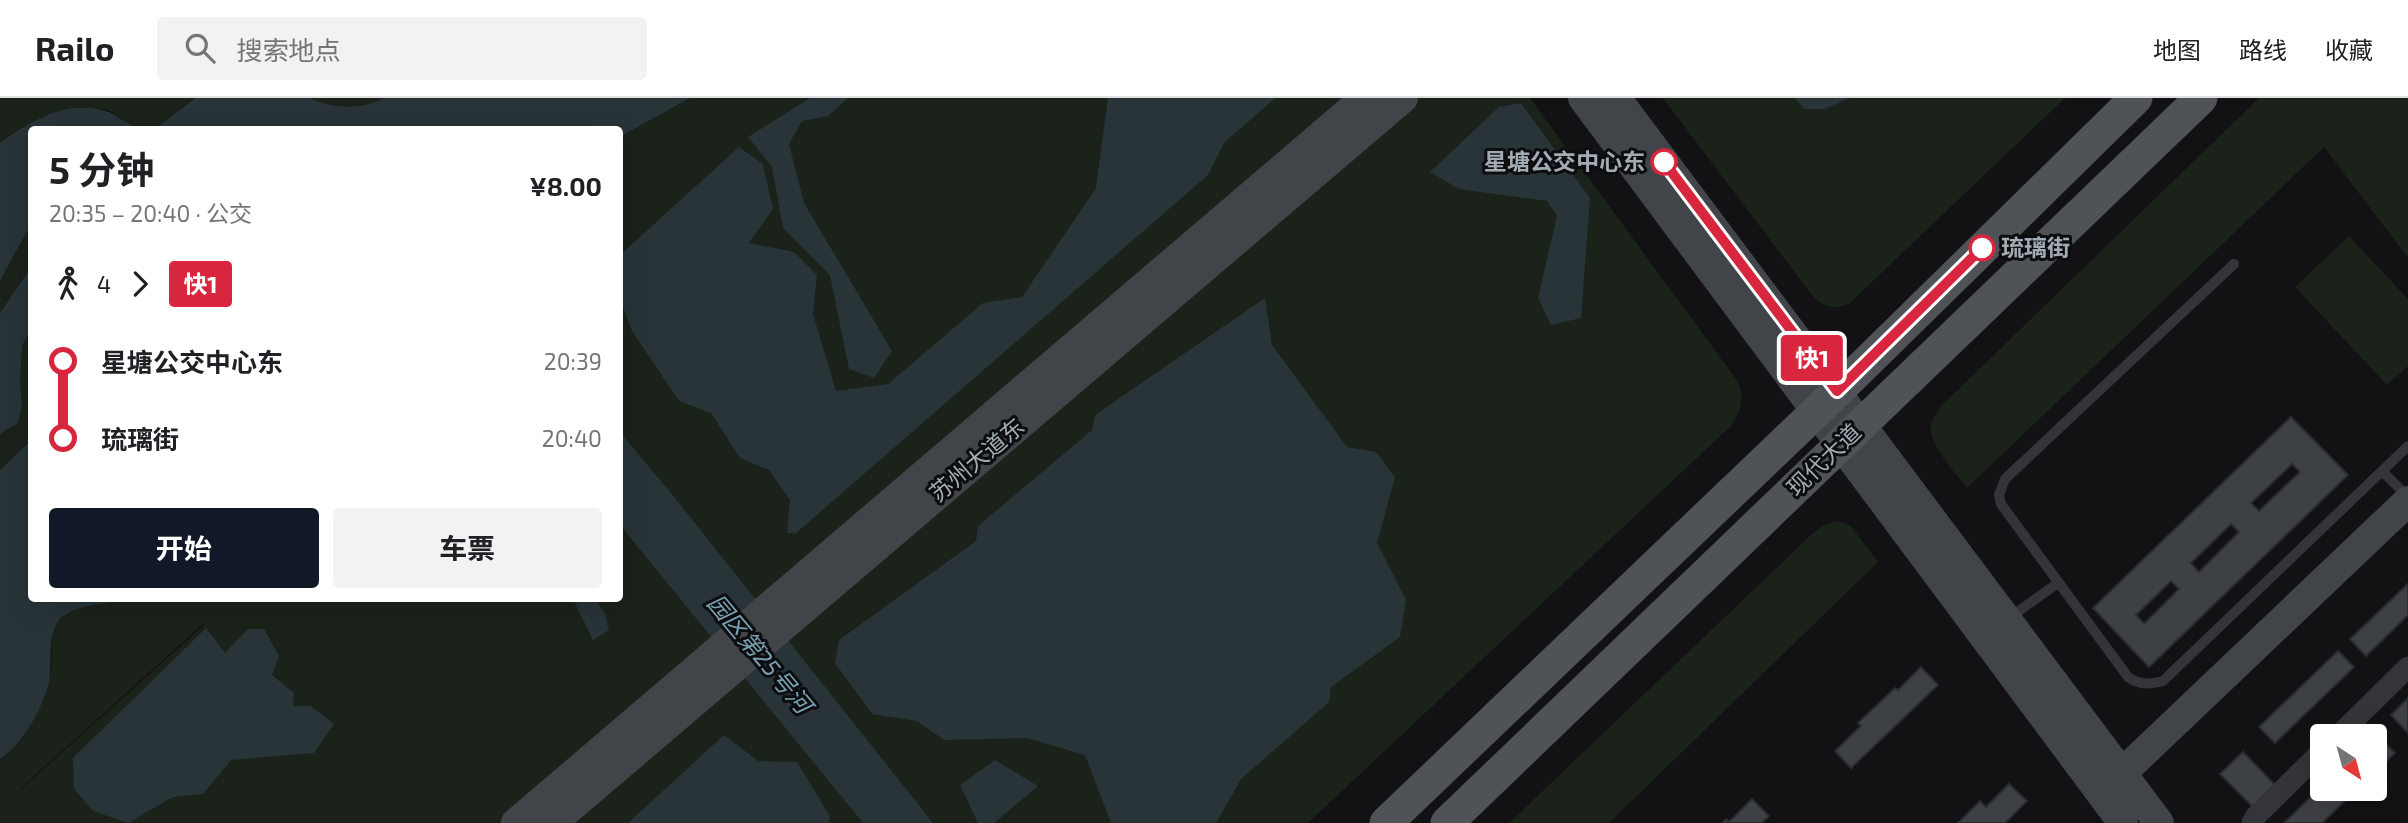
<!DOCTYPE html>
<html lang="zh">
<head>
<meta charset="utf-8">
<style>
  body { margin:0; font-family:"Exo 2","Noto Sans SC",sans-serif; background:#f2f2f2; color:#202124; height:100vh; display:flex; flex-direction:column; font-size:26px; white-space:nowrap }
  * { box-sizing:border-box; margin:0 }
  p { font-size:23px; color:#757577 }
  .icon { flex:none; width:38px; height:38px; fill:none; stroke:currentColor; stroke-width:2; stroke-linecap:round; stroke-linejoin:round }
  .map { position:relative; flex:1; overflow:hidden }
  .side { position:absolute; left:28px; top:28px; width:595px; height:476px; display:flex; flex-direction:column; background:#fff; border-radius:7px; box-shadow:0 7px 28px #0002 }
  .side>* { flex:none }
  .badge { padding:0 14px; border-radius:5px; font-size:24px; line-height:46px }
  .needle { width:46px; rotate:144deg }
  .tools { position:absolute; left:2310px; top:626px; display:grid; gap:14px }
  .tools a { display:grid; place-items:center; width:77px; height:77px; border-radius:7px; background:#fff; box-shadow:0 7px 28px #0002; font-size:35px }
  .map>.badge { position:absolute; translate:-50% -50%; box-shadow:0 0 0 4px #fff }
  .legs { display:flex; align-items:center; gap:10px; height:77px; padding:0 21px; font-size:23px }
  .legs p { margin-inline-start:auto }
  .head { display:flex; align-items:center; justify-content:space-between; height:119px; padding:0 21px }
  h1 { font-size:38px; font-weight:700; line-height:52px }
  .primary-button { display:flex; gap:14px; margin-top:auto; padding:14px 21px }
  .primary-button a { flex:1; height:80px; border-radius:7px; background:#111827; color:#fff; font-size:28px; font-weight:700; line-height:80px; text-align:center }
  .primary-button a+a { background:#f2f2f2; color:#202124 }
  ul { padding:0 21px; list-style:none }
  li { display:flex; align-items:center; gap:24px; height:77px; font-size:26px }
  li i { display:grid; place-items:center; width:10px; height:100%; margin:0 9px; background:currentColor }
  li i::after { content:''; width:18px; height:18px; margin:-9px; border:5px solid; border-radius:50%; background:#fff }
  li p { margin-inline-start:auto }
  li:first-child i { background:linear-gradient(#0000 50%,currentColor 0) }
  li:last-child i { background:linear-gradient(currentColor 50%,#0000 0) }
  header { display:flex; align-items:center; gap:42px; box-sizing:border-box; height:98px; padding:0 35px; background:#fff; border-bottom:2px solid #e0e0e0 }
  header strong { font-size:33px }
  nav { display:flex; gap:38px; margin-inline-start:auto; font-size:24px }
  .search { width:490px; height:63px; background:#f2f2f2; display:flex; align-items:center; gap:18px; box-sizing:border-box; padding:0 24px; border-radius:7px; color:#757577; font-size:26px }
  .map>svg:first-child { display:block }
  .green { fill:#1a221a; fill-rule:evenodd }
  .water { fill:#283438 }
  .building { fill:#3e4144; stroke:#2c2d30; stroke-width:2; fill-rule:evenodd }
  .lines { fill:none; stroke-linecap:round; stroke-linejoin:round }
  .lane { stroke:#333539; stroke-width:10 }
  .street { stroke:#333539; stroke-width:21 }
  .secondary { stroke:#414449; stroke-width:30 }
  .primary { stroke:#4f5358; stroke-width:33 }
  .line-1-casing { stroke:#fff; stroke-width:16 }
  .line-1 { stroke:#d7263d; stroke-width:10 }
  .stop-1-dot { fill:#fff; stroke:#d7263d; stroke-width:3.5 }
  .labels { text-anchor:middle; stroke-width:6; stroke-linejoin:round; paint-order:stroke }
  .stop-label { font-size:23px; font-weight:bold; fill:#a3acb5; stroke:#0d0d0f; text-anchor:end }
  .street-label { font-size:23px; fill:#a3acb5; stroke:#0d0d0f }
  .water-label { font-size:24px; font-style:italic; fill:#78a1b2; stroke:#0d0d0f }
</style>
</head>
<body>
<header>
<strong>Railo</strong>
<div class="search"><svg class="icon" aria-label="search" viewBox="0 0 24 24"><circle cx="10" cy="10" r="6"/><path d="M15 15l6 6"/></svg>搜索地点</div>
<nav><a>地图</a><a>路线</a><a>收藏</a></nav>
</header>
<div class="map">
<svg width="2408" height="725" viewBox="0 0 2408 725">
  <rect width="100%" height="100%" fill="#121214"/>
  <path class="green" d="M0 0H194L162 26 151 31H136L109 13 93 10H72L0 45Z
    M310 0H384C362 12 333 11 310 0Z
    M690 0H1530L1739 285C1744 302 1741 312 1732 327L1308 725H0V661C26 642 46 605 51 573 53 557 48 533 60 520 72 509 111 504 128 500H620V39ZM203 526H205L20 692V691Z
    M1663 0H2065L1850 205C1837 212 1826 210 1814 200Z
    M2259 0H2408V160L2324 49 1967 390C1955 374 1924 343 1932 323 1934 318 1938 313 1941 308Z
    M31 126V341L0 372V183Z
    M2349 138 2408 201V268L2387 287 2295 189Z
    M1837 423 1850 427 1878 464 1609 725H1509L1811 437 1824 427Z"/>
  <path class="water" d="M195 0H310C333 11 362 12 384 0H690L620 39V32L151 31 159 28Z
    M810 0H848L828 18 802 23 789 46 804 105 892 253 874 280 849 271 830 177 783 130 772 69 748 39Z
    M1108 0H1275L1224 45 1208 77 796 435H787L790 402 769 372 740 360 711 315 679 303 632 233 620 202V157L739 49 763 66 773 111 749 145 794 154 817 177 813 216 836 293 888 286 983 205 1022 199 1096 90Z
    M1795 0H1849L1825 11H1804Z
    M1521 5 1590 100 1581 220 1551 227 1538 200 1557 118 1547 103 1459 91 1430 74 1499 9Z
    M72 10H93L109 14 138 31 32 32 31 126 0 183V45C21 30 46 14 72 10Z
    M31 170V230L22 248 20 283 22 307 18 325 0 336V215Z
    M1265 200 1272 247 1347 349 1376 354 1395 379 1377 445 1406 502 1400 539 1331 589 1329 604 1241 681 1216 725H1111L1085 657 1027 640 944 642 917 623 872 616 835 565 839 542 976 443 978 428 1092 332 1095 317Z
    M620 334 675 400 933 725H863L620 427Z
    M31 342 32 500 128 501C110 505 79 507 65 517 45 529 53 564 49 584 42 612 24 644 0 661V372Z
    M573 501H595L605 515 609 532 593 542Z
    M206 530 225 555 248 531H264L279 558 272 577 294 595 293 608H311L334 626 314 655 231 662 203 696 173 699 128 725 93 713 74 691 73 660Z
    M724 637 758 663 797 664 830 718 829 725H628Z
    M995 662 1038 688 994 725H978L960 687Z"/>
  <path class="building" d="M2291 319 2348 377 2149 569 2093 510ZM2292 366 2300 374 2259 413 2251 405ZM2231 426 2239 434 2199 474 2191 465ZM2171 483 2179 491 2144 526 2136 517Z
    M2408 486V517L2366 558 2350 541Z
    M2338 553 2354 569 2275 645 2259 629Z
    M1921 569 1938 587 1851 670 1835 653 1861 628 1858 625 1895 590 1898 592Z
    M2408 600V632L2407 634 2391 617Z
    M2376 636 2395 655 2375 674 2373 639Z
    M2243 654 2277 689 2255 711 2220 676Z
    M2009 686 2027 703 2005 725H1958L1980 703 1986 709Z
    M2322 688V691H2357L2322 725H2284Z
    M1752 701 1769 718 1762 725H1722L1726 721 1729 724Z"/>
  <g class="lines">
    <path class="lane" d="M2234 166 2005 381 1999 397 2001 406 2128 579C2140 587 2148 587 2163 583L2408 348
      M2382 373 2408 399
      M2009 520 2058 485"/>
    <path class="street" d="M2337 639 2408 569
      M2252 725 2256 718 2322 653"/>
    <path class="secondary" d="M1583 0 2123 725
      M1616 0 2159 725
      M2122 675 2408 403
      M516 725 1365 0
      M552 725 1403 0"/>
    <path class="primary" d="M1386 725 1817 313 2136 0
      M1447 725 2201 0"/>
  </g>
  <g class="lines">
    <defs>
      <path id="line-1" d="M1664 64 1837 293 1982 150"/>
    </defs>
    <use href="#line-1" class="line-1-casing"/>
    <use href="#line-1" class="line-1"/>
  </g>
  <g class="stop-1-dot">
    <circle cx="1664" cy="64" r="12"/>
    <circle cx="1982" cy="150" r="12"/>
  </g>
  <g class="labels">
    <g class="stop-label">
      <text x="1645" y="72">星塘公交中心东</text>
      <text x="2001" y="158" text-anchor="start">琉璃街</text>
    </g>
    <g class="street-label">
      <text transform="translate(977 362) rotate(-40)" y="8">苏州大道东</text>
      <text transform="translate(1824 362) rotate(-44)" y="8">现代大道</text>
    </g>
    <g class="water-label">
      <text transform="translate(759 556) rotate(50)" y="8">园区第25号河</text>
    </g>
  </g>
</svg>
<div class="tools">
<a><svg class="needle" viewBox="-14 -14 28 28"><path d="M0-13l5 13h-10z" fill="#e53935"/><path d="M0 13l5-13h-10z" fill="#757577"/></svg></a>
</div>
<b class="badge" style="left:1812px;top:260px;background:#d7263d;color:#fff">快1</b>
<section class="side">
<div class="head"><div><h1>5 分钟</h1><p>20:35 – 20:40 · 公交</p></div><b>¥8.00</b></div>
<div class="legs"><svg class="icon" aria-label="walk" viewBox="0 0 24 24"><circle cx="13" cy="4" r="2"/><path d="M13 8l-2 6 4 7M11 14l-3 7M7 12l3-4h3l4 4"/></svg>4<svg class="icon" aria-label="forward" viewBox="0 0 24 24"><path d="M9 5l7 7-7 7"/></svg><b class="badge" style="background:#d7263d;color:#fff">快1</b></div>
<ul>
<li><i style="color:#d7263d"></i><b>星塘公交中心东</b><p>20:39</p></li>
<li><i style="color:#d7263d"></i><b>琉璃街</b><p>20:40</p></li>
</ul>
<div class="primary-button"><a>开始</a><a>车票</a></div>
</section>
</div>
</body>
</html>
